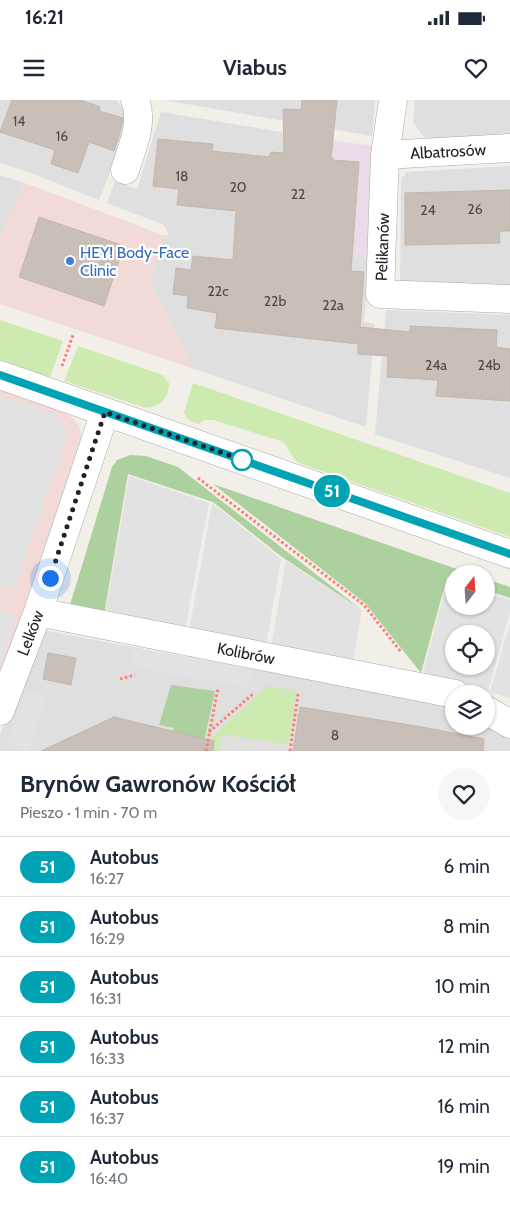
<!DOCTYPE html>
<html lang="pl">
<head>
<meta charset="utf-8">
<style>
  body { margin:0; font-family:Cabin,sans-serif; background:#f6f6f7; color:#1f2937; height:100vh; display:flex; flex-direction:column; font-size:19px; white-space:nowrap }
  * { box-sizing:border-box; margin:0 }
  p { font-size:16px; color:#747a83 }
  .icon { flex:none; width:28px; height:28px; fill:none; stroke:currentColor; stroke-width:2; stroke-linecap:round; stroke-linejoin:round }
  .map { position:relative; height:651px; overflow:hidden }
  .panel { display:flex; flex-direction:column; background:#fff; flex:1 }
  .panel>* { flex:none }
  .badge { padding:0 10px; border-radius:16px; font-size:18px; line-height:32px }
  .needle { width:32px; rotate:17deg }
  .tools { position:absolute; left:445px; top:465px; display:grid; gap:10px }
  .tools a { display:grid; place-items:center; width:50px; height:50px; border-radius:50%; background:#fff; box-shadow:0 1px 4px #0004; font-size:25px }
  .you { position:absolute; width:25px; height:25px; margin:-12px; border:4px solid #fff; border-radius:50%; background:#1a73e8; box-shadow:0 0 0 8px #1a73e833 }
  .map>.badge { position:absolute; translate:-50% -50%; box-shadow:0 0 0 2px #fff }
  .round { display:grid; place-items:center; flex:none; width:52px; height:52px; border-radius:26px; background:#f6f6f7 }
  .headline { display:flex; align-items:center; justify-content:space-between; height:85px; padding:0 20px }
  h1 { font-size:24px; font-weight:800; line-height:38px }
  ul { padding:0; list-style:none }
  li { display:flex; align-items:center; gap:15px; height:60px; padding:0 20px; border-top:1px solid #e0e1e3 }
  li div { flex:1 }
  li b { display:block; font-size:19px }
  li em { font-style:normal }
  li .badge { min-width:55px; font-weight:700; text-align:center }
  .status { display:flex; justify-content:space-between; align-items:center; height:35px; padding:0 25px; background:#fff; direction:ltr }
  .status svg { height:14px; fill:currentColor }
  header { display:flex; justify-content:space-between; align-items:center; height:65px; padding:0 20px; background:#fff; font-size:22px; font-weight:800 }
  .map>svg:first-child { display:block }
  .residential { fill:#e0dfdf }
  .commercial { fill:#f2dad9 }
  .industrial { fill:#ebdbe8 }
  .grass { fill:#cdebb0 }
  .forest { fill:#add19e }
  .parking { fill:#e2e2e2; fill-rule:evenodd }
  .building { fill:#c7bfb8; stroke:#c4b6ab }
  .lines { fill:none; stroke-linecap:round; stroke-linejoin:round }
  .street-casing { stroke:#a9a9a9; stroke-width:29 }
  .path { stroke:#fa8072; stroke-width:3; stroke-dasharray:2.5 2.5; stroke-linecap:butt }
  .street { stroke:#fff; stroke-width:28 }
  .line-casing { stroke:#fff; stroke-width:11 }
  .line { stroke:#00a3b4; stroke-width:8 }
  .walk { stroke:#222; stroke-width:5; stroke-dasharray:0 9 }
  .shop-dot { fill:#3f7fe0; stroke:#fff; stroke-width:2 }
  .stop-dot { fill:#fff; stroke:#00a3b4; stroke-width:2.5 }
  .labels { text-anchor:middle; stroke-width:4.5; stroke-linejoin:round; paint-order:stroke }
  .number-label { font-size:14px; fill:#4b4948 }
  .street-label { font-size:16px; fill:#222; stroke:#fff }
  .shop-label { font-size:16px; fill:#366cbe; stroke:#fff; text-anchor:start }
</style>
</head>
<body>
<div class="status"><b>16:21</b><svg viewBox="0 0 49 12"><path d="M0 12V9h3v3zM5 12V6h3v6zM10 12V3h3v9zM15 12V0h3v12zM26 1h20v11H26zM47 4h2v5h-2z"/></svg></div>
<header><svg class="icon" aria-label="menu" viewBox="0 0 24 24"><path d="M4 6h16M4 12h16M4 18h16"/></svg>Viabus<svg class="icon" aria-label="heart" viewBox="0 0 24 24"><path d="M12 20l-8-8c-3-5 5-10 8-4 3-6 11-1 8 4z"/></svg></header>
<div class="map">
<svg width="510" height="651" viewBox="0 0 510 651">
  <rect width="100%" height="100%" fill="#f2efe9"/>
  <path class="residential" d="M0 0H116L124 9 126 32 99 100 34 74 0 63Z
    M163 0H375L372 36Z
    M415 0H510V36L439 45 423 36 413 22Z
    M161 12 336 41 323 152 370 158 364 222 375 224 366 327 194 269 150 184 163 135H169L164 125 107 103 115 81 137 89Z
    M510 66V193L400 189 401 79 407 72Z
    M0 75 25 83 0 136Z
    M386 210 510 215V378L375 334Z
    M42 530 251 569 448 601 454 604V626H486V621L510 636V651H0V635Z"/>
  <path class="commercial" d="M25 83 163 135 151 184 194 269 0 204V136Z
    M0 290 60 310 74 319 80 328 83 342 0 588Z"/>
  <path class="industrial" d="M336 41 374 46 370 158 323 153Z"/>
  <path class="grass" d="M0 220 63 241 50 277 0 260Z
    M78 246 163 275 169 283C168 298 162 306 146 308L64 281Z
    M193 283 510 393V437L299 363C288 356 291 348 281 341L213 320H204L199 324C192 322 188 320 184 313Z
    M267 586 296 591 289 644 222 635 219 651H210L212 637Z"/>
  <path class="forest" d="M130 355 146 356 178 367 362 510 282 457 213 402 128 374 104 515 70 505 112 367 117 360Z
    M213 384 471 474H454V479L447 477 421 573 365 503Z
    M486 479 510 487V498L486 490Z
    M171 585 215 591 202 651H169L174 628 159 625Z"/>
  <path class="parking" d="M0 296 56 314 68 332 14 490 0 485Z
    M129 376 209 403 185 530 105 515Z
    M212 403 281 459 266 545 189 531Z
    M286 461 362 510 353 560 271 546Z
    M448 479 454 481V506H486V492L510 500V512L488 592 423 572ZM454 534H486V566H454Z
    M0 511 16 516 0 567Z
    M510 523V598L490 592Z
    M135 548 251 569 248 588 132 567Z
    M26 590 47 599 29 651H19L6 647Z"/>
  <path class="building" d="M12 0H81L100 7 99 11 123 18 121 29 114 51 89 42 78 73 51 64 55 50 0 32Z
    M302 0H337L331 58H333V60L359 62 351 171 364 172 360 227 410 232V226L497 230 496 247 510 249V301L436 296 438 280 387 277 388 256 358 254V244L215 228 217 213 187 208 188 196 173 194 176 168 191 170 193 156 233 160 236 111 177 105 179 89 153 86 158 39 213 44 212 51 269 57 271 52 284 53 283 9 301 10Z
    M510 90V131H499L500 143 405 145V93Z
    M39 117 124 146 104 206 19 177Z
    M48 553 76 558 71 585 43 579Z
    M300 607 422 627 484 639 483 651H293Z
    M114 617 214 641 213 651H41Z"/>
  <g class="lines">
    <defs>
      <path id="street" d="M393 0 385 55 380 194 510 199
        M385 55 510 48
        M125 70C132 48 144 22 135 0
        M0 275 510 454
        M38 512 455 594
        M486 610 510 624
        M0 611 38 512 105 312"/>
    </defs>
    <use href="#street" class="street-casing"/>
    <path class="path" d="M62 266 73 235
      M198 378 364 505 401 552
      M120 579 135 575
      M209 632 254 593
      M206 651 218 588
      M290 651 298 594"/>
    <use href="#street" class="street"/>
  </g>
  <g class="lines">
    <defs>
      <path id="line" d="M0 275 510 454"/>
    </defs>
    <use href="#line" class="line-casing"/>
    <use href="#line" class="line"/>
    <path class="walk" d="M50 478 105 312 249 362 242 360"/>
  </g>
  <circle class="shop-dot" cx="70" cy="161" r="5"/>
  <circle class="stop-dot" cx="242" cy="360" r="10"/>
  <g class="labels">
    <g class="number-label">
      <text x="19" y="26">14</text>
      <text x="62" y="41">16</text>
      <text x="182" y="81">18</text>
      <text x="238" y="92">20</text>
      <text x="298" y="99">22</text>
      <text x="475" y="114">26</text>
      <text x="428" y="115">24</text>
      <text x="218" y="196">22c</text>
      <text x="275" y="206">22b</text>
      <text x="333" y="210">22a</text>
      <text x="436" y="270">24a</text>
      <text x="489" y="270">24b</text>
      <text x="335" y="640">8</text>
    </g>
    <g class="street-label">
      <text transform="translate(448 51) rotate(-3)" y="6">Albatrosów</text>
      <text transform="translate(382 147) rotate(-88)" y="6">Pelikanów</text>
      <text transform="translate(30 533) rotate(-69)" y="6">Lelków</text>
      <text transform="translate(246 553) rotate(11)" y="6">Kolibrów</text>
    </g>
    <g class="shop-label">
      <text x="80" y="158">HEY! Body-Face<tspan x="80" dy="18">Clinic</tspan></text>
    </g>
  </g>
</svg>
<div class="tools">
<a><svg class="needle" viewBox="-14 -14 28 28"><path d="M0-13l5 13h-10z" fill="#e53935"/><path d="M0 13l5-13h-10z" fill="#747a83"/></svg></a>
<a><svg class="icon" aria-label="locate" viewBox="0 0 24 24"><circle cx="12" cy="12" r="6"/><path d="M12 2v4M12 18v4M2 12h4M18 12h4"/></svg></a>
<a><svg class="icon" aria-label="layers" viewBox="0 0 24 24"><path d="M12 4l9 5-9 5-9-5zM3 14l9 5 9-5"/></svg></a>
</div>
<div class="you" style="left:50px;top:478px"></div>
<b class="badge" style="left:332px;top:391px;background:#00a3b4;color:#fff">51</b>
</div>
<section class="panel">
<div class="headline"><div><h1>Brynów Gawronów Kościół</h1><p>Pieszo · 1 min · 70 m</p></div><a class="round"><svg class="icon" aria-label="heart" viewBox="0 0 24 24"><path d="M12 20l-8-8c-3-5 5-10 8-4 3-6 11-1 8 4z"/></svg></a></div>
<ul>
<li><span class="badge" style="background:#00a3b4;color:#fff">51</span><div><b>Autobus</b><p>16:27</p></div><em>6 min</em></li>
<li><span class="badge" style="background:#00a3b4;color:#fff">51</span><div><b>Autobus</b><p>16:29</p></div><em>8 min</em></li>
<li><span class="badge" style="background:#00a3b4;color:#fff">51</span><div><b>Autobus</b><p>16:31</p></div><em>10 min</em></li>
<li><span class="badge" style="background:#00a3b4;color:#fff">51</span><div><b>Autobus</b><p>16:33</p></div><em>12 min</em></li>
<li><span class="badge" style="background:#00a3b4;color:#fff">51</span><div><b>Autobus</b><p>16:37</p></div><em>16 min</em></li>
<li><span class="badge" style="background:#00a3b4;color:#fff">51</span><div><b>Autobus</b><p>16:40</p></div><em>19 min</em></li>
</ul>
</section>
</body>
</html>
